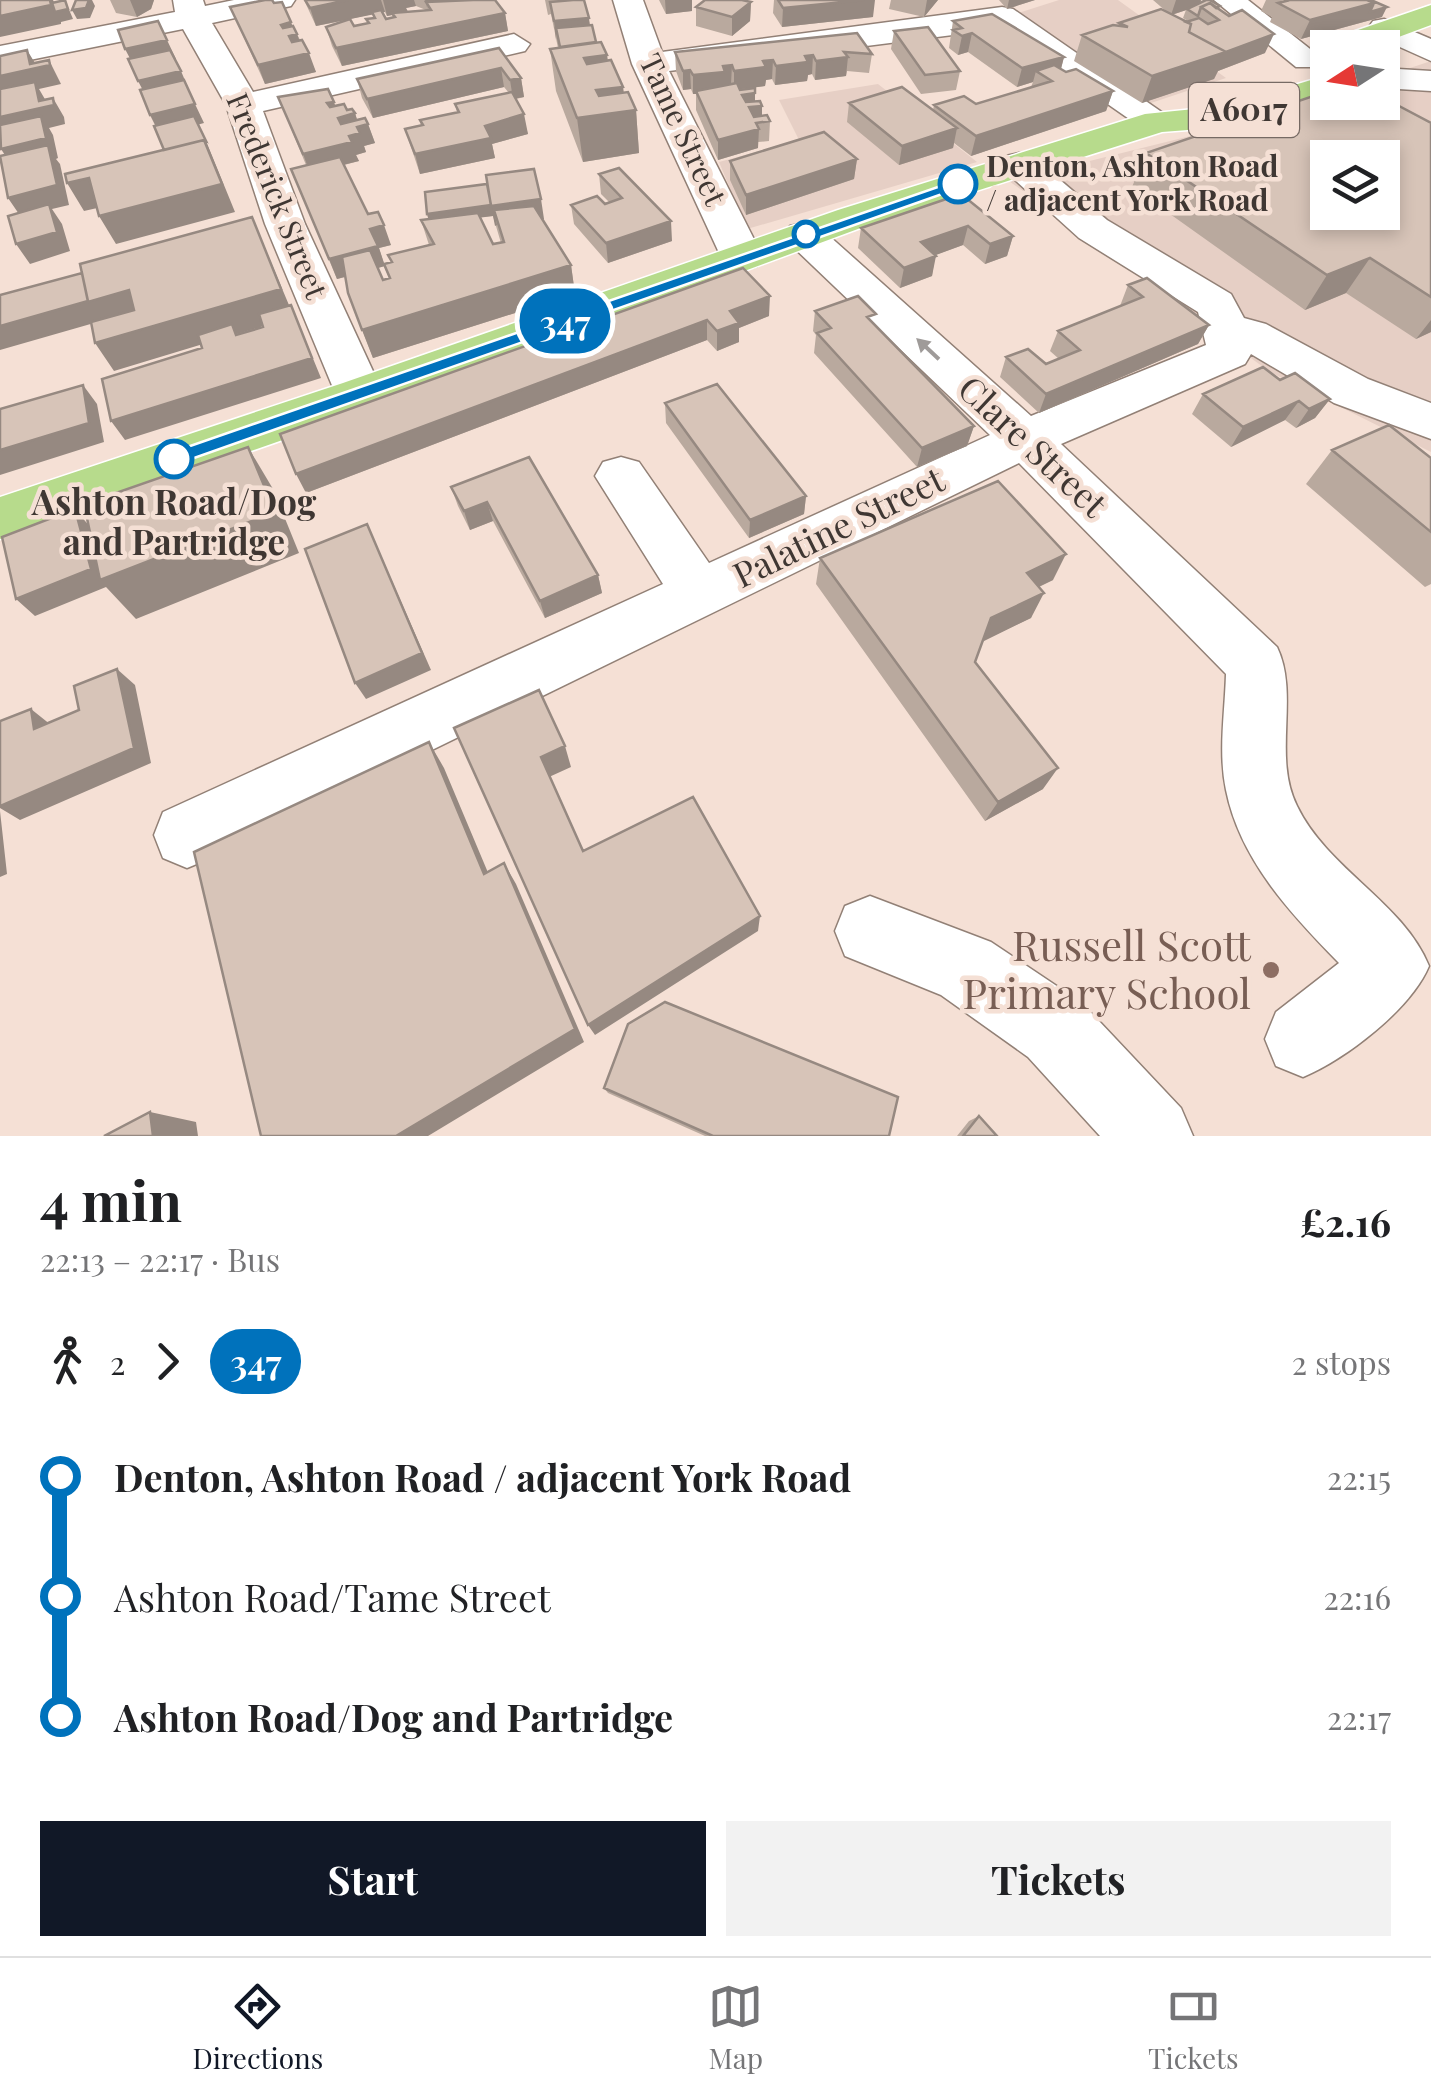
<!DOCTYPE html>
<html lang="en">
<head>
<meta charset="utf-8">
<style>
  body { margin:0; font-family:"Playfair Display",serif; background:#f2f2f2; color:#202124; height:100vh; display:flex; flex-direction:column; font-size:38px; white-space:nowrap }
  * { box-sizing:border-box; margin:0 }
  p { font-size:32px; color:#757577 }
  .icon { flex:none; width:55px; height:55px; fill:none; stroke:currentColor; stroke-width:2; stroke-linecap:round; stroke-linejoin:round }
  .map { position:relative; height:1136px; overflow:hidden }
  .drawer { display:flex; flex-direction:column; background:#fff; flex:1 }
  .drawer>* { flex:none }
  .badge { padding:0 20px; border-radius:32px; font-size:35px; line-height:65px }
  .needle { width:65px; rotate:258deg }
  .fabs { position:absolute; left:1310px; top:30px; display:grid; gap:20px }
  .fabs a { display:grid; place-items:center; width:90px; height:90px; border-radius:0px; background:#fff; box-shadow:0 5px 15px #0003; font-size:50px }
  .map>.badge { position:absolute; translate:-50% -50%; box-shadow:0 0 0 5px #fff }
  .legs { display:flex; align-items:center; gap:15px; height:110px; padding:0 40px; font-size:32px }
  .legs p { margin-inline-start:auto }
  .summary { display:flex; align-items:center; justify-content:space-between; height:170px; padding:0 40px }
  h1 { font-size:55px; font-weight:700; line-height:75px }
  .action { display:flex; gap:20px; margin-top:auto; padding:20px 40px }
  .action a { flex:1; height:115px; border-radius:0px; background:#111827; color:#fff; font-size:40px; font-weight:700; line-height:115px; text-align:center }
  .action a+a { background:#f2f2f2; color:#202124 }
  ul { padding:0 40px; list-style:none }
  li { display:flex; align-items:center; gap:35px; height:120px; font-size:38px }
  li i { display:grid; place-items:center; width:15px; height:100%; margin:0 12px; background:currentColor }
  li i::after { content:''; width:25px; height:25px; margin:-12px; border:8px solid; border-radius:50%; background:#fff }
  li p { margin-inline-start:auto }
  li:first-child i { background:linear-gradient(#0000 50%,currentColor 0) }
  li:last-child i { background:linear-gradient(currentColor 50%,#0000 0) }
  .tabs { display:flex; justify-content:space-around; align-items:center; height:140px; border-top:2px solid #e0e0e0; background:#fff; font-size:28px; color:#757577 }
  .tabs a { display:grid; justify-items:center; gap:5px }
  .tabs .selected { color:#111827 }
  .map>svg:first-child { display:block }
  .commercial { fill:#e6cfc5; fill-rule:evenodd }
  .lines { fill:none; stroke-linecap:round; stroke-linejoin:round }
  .minor-casing { stroke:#928076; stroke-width:3 }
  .highway-casing { stroke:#fff; stroke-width:3 }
  .minor { fill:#fff; fill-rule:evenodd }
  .highway { fill:#b7db8c; fill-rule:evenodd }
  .wall { fill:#b9a99e; fill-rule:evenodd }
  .shaded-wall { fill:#968981 }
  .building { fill:#d7c4b8; stroke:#968981; stroke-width:2.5; fill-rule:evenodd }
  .oneway { fill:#9f9b99 }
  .line-1 { fill:#0072bc; stroke:#fff; stroke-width:2.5 }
  .stop-1-dot { fill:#fff; stroke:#0072bc; stroke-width:5 }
  .education-dot { fill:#8d6e63; stroke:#f5e0d5; stroke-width:4 }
  .labels { text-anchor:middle; stroke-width:9; stroke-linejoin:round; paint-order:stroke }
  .far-street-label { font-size:30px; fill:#3f3733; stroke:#f5e0d5 }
  .far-stop-label { font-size:30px; font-weight:bold; fill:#3f3733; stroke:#f5e0d5; text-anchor:start }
  .shield { fill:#f5e0d5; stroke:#766a64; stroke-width:2.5 }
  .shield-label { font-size:32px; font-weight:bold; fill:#3f3733 }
  .street-label { font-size:35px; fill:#3f3733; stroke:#f5e0d5 }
  .stop-label { font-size:35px; font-weight:bold; fill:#3f3733; stroke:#f5e0d5 }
  .near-education-label { font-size:42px; fill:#785e54; stroke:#f5e0d5; text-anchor:end }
</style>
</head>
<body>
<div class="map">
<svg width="1431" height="1136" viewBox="0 0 1431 1136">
  <rect width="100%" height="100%" fill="#f5e0d5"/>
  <path class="commercial" d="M1059 0H1118L1226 78 1142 106 1009 16Z
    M1431 61V452L1270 372 1009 181 1328 102H1382L1383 77ZM1328 158H1382V212H1328Z
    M878 84 977 162 747 229 719 162 799 140 779 100Z"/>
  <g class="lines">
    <defs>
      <path id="minor" d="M173 0H203L205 6 234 0H295L291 6 212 23 253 92 514 34 530 44 525 51 263 111 305 224 384 395 377 407 360 412 343 407 336 395 265 224 226 105 183 29 0 66V46L175 12Z
        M613 0H643L662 52 1002 7 1013 9 1176 122 1171 130H1145L1000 29 669 71 763 257 757 266 742 270 727 266 721 257 632 64Z
        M1214 0H1248L1324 60 1320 67H1296Z
        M1384 19 1431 39V61L1373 35 1368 28 1373 21Z
        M1382 68 1431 71V91L1382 88Z
        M1019 153 1032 156 1107 220 1231 294 1244 318 1266 324 1368 379 1431 403V439L1334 403 1251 354 1245 364 1061 444 1277 647C1300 695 1272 756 1297 806 1328 870 1403 902 1429 966 1411 1009 1346 1059 1303 1077L1276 1066 1265 1039 1276 1012 1339 963C1291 914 1240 860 1226 790 1218 752 1225 712 1226 674L1019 463 211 858 187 868 163 858 154 835 163 812 663 584 595 476 603 462 621 457 639 462 709 563 990 435 790 244 784 235 790 226 804 223 818 226 1031 416 1206 345 1198 312 1079 238 1006 172 1000 164 1006 156Z
        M870 896 991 942 1082 1003 1181 1108 1193 1136H1100L1028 1057 941 995 845 956 835 931 845 906Z"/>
      <path id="highway" d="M1431 5V25L1369 48H1328V55L1321 48 1326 41Z
        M1328 75V96L1227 127 1162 132 866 226 377 407 0 539V497L343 383 838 210 1145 114 1224 106Z"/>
    </defs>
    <use href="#minor" class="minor-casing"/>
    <use href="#highway" class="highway-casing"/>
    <use href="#minor" class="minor"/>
    <use href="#highway" class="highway"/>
  </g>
  <path class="wall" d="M110 0H154L151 9 137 17 116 13Z
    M304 0H451L440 2 505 13 508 31 342 66 332 46 326 27 346 20 316 26ZM416 6 426 10 408 12 406 8ZM382 12H385L387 16 392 15 393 18 386 19ZM373 14 374 18 366 19 368 23 354 26 350 19Z
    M545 0H584L590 25 596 42 607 55 608 61 623 87 624 93 636 110 639 153 583 162 556 91 550 49 558 48 551 14 548 15Z
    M659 0H692V11L666 14Z
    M774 0H864L873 17 782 27 773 13Z
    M891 0H938L924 17 889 9Z
    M999 0H1035L1007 9Z
    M1153 0H1201L1200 3 1218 9 1265 53 1218 71 1214 79 1142 103 1074 61 1082 35 1118 26 1119 23 1167 12ZM1186 10 1183 18 1188 21 1172 15Z
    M1266 0H1371L1382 17 1301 39 1270 22 1272 17 1261 11Z
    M751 2 750 21 732 36 696 26V7Z
    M230 7 293 26 316 72 265 84Z
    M953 21 1064 57 1061 69 1113 91 1106 111 971 156 954 143 953 148 899 165 847 122 849 103 933 110 934 105 976 104 1031 87 1033 82 1017 87 968 52 958 55 949 48Z
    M894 31 960 71 956 90 921 94 891 49Z
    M857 33 872 54 869 73 847 71 846 76 815 80 812 74 808 75 807 81 775 85 772 79 766 80 765 86 739 89 755 88V101L762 116 770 121 769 141 758 142V148L718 160 696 110V94H693L691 89 683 90 676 71 675 52Z
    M499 48 521 78 524 97 516 99 528 134 492 144 495 158 420 174 405 129 421 126 420 120 457 113 455 104 509 93 504 87 373 118 362 98 357 79Z
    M278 97 335 106 355 113 357 120 368 124 375 143 364 146 366 152 356 155 359 161 344 165 368 214 391 245 379 248 384 264 391 262 388 255 429 245 421 220 428 219 425 192 544 219H542L571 265 575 294 373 358 348 293 345 277 337 279 291 169 306 165ZM493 216 501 243 493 244 480 217ZM384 266 389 278 383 280 378 268Z
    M1431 123V332L1416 339 1346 293 1305 310 1132 187 1146 153Z
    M857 159 854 179 746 215 730 180V161Z
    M599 174 672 241 608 263 574 224 571 205 605 204 609 202 601 194Z
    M961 194 1013 236 1007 256 985 264 963 245 935 255 932 276 900 288 858 248 861 228Z
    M743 268 769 316 739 328V342L717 351 707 340 306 493Z
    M1128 285 1209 325 1198 344 1039 413 1000 377 1006 357 1046 364 1059 359 1050 351 1058 331 1120 306Z
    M815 311 874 324 974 426 967 446 917 467 814 353 816 335 813 331Z
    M1280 380 1330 399 1315 418 1296 428 1285 420 1231 447 1192 414 1203 394Z
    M665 403 806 496 804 514 749 538 666 423Z
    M1332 450 1431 458V584L1425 587 1306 484Z
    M529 457 598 575 602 593 545 618 493 521 470 530 458 506 451 487Z
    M820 558 1053 580 1039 587 1031 618 982 641 975 662 1043 789 985 821 816 584Z
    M604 1088 889 1136H705L608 1093Z
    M979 1116 997 1136H957L969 1121Z"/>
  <path class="shaded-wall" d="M50 0H53L56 6 65 0 73 19 61 22V24L0 37V16Z
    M89 0H92L95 6 90 18 77 19 72 10Z
    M130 0H154L151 9 137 17Z
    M348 0H381L385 12 316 26 310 8Z
    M383 0H414L416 6 406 8 408 12 387 16Z
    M425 0H451L426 2 428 11Z
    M665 0H692V11L666 14Z
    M864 0H875L873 17 782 27 783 8Z
    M927 0H938L924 17Z
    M1009 0H1035L1007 9Z
    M1176 0H1201L1199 6 1171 15Z
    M751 2 750 21 732 36V17Z
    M1374 3 1387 7 1382 17 1301 39 1310 20Z
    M505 13 508 31 342 66 336 48Z
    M589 18 591 37 556 28V40L554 21Z
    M291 22 296 35 297 34 304 53 295 55 281 25Z
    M972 33 968 52 958 55 962 36Z
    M1274 34 1265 53 1218 71 1214 79 1142 103 1152 76Z
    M167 40 176 59 135 68 125 49Z
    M27 50 38 68 49 60 61 84 39 89 46 101 53 98 64 117 65 124 49 128 53 135 58 158 56 159 60 164 69 205 52 209 62 224 70 251 30 264 16 244 21 217 8 198 14 169 1 149 9 138 0 124V76L30 64Z
    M309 53 316 72 265 84 258 65Z
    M607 55 610 88 623 87 625 111 636 110 639 153 583 162 577 118 584 58Z
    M813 55 812 74 808 75 807 81 775 85 776 66 805 56Z
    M848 57 846 76 815 80 816 61Z
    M1064 57 1059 76 1036 71 1033 82 1017 87 1022 68Z
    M773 60 772 79 766 80 765 86 734 90V71L763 61Z
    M732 65 731 84 696 91V94H693V75L723 66Z
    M501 68 504 87 373 118 367 99Z
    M690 70 691 89 683 90V71Z
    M181 71 189 90 148 100 138 81Z
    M521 78 524 97 513 99 510 80Z
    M1113 91 1106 111 971 156 976 136Z
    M755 93V106H762V122L756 123 742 95Z
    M334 102 339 117 355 113 359 126 368 124 375 143 364 146 366 152 356 155 359 161 310 173 303 154 327 103Z
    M195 104 204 123 160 135 150 115Z
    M524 114 528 134 492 144 495 158 420 174 415 154 485 126Z
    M957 128 953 148 899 165 902 146Z
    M759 129 758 148 718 160V140Z
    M206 141 235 212 116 244 99 216 175 171Z
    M857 159 854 179 746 215V195Z
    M89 178 106 206 84 211 67 183Z
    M541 199 544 219 498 225 494 210 497 225 495 226 493 216 430 224 427 214Z
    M252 217 294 317 237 334 243 344 236 334 114 371 95 343Z
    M671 221 672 241 608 263 606 243Z
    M384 225 391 245 379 248 385 266 337 279 329 259 370 229Z
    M968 226 963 245 917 262 921 242Z
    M1013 236 1007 256 985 264 990 244Z
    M936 256 932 276 900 288 904 268Z
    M1370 258 1346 293 1305 310 1327 275Z
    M571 265 575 294 373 358 362 330Z
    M129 290 146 318 101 321 0 350V326Z
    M770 296 769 316 739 328V342L717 351V331L730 311Z
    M291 305 321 378 125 440 111 421 312 358Z
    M707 320V340L306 493 296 474Z
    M1431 320V332L1416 339Z
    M1209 325 1198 344 1039 413 1046 394Z
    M83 385 97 404 104 442 0 475V450Z
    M1330 399 1315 418 1296 428 1309 409Z
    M1299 401 1285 420 1231 447 1243 427Z
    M974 426 967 446 917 467 922 448Z
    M248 447 273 489 299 553 136 619 106 587 35 616 16 599 75 509 91 528Z
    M806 496 804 514 749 538 750 520Z
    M487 502 493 521 470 530 464 511Z
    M367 524 431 670 366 699 355 683Z
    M1066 554 1053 580 1015 598 1027 573Z
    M598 575 602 593 545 618 540 601Z
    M1044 593 1031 618 980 643 991 618Z
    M117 669 135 685 151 763 20 820 0 808V806Z
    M31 709 51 725 34 729Z
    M429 742 444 768 497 894 484 874Z
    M565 746 571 767 549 777 541 757Z
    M1058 768 1043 789 985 821 998 802Z
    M0 811 7 874 0 877Z
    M504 863 516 884 584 1042 428 1136H396Z
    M760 916 758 931 595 1035 588 1025Z
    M150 1112 196 1122 198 1136H153Z"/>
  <path class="building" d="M0 0H50L51 5 0 16Z
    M65 0 68 9 55 12 52 3Z
    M76 0H89L86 8 72 10Z
    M265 0H272L274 3 282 2 291 22 281 25 283 28 293 26 297 34 289 36 292 42 302 40 309 53 258 65 230 7Z
    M305 0H348L310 8Z
    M473 0H495L505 13 336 48 326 27 350 19 354 26 369 23 366 19 375 18 372 12 381 10 386 19 395 17 392 13 431 10 426 2Z
    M573 0H584L589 18 554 21 550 2Z
    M705 0H742L751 2 732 17 696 7Z
    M778 0H864L783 8Z
    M1206 0H1210L1220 6 1216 8 1210 3 1201 7 1198 16 1187 9Z
    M1284 0H1367L1374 3 1310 20 1278 3 1286 1Z
    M1367 0H1371L1387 7 1370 12 1374 3Z
    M1210 3 1229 16 1242 10 1274 34 1226 52 1189 32 1191 24 1186 22 1199 18 1208 24 1219 20 1201 7Z
    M1161 9 1191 24 1189 32 1226 52 1152 76 1082 35 1113 25 1128 27 1119 23Z
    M992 14 1064 57 1022 68 972 33 962 36 953 30 962 28 953 21Z
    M158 21 167 40 125 49 118 30Z
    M592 25 596 42 560 47 556 28Z
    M928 27 960 71 925 75 894 31Z
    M857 33 872 54 844 52 848 57 816 61 813 55 805 56 808 62 776 66 773 60 763 61 766 67 734 71 732 65 723 66 725 72 693 75 690 70 683 71 675 52Z
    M601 42 607 55 584 58 587 64 611 60 623 87 596 90 599 96 628 92 636 110 577 118 550 49Z
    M499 48 521 78 510 80 501 68 367 99 357 79Z
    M27 50 30 64 49 60 50 65 0 76V56Z
    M170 50 181 71 138 81 128 59Z
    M1054 65 1066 72 1076 69 1113 91 976 136 934 105 964 96 976 104 1052 81 1036 71Z
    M184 80 195 104 150 115 140 90Z
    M35 82 39 101 53 98 54 105 0 117V89Z
    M737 83 740 90 755 88V93L742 95 746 102 760 101 762 106 749 107 754 117 767 115 770 121 756 123 759 129 718 140 696 91Z
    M902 87 957 128 902 146 849 103Z
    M328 89 334 102 327 103 330 107 344 104 347 110 352 109 355 113 338 118 341 124 365 118 368 124 357 127 360 133 349 136 352 142 303 154 278 97Z
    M1328 91V102H1382V97L1431 123V297L1370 258 1327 275 1146 153ZM1328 158H1382V212H1328Z
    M512 92 524 114 485 126 491 138 415 154 405 129 423 125 420 120 459 112 455 104Z
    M41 116 46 138 1 149 0 125Z
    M194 116 206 141 204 140 164 150 154 126Z
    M824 132 857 159 746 195 730 161Z
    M204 140 222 184 99 216 89 178 67 183 65 174Z
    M48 145 57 185 8 198 0 156Z
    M340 157 368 214 378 212 384 225 370 229 378 246 329 259 291 169Z
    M619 168 671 221 606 243 571 205 597 196 605 204 622 198 599 174Z
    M534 169 541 199 491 206 486 175Z
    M487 184 491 205 427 214 425 192Z
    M961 194 1013 236 990 244 968 226 921 242 936 256 904 268 861 228Z
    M49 204 57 232 16 244 8 216Z
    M534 206 571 265 362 330 348 293 342 257 370 250 383 280 390 278 384 264 392 262 388 255 434 244 421 220 478 213 493 244 504 242 494 210Z
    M252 217 281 289 95 343 91 322 134 310 129 290 88 302 80 264Z
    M743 268 770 296 730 311 739 323 717 331 707 320 296 474 280 434Z
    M82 273 88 301 0 326V295Z
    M1147 278 1209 325 1046 394 1006 357 1028 349 1046 364 1080 350 1058 331 1143 297 1128 285Z
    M858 296 876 314 867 317 974 426 922 448 817 333 831 328 815 311Z
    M291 305 312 358 111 421 102 379 202 348 198 335 232 324 236 335 263 327 259 314Z
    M1263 367 1280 380 1295 373 1330 399 1309 409 1299 401 1243 427 1203 394Z
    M717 384 806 496 750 520 665 403Z
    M83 385 89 423 0 450V409Z
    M1389 425 1431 458V532L1332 450Z
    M248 447 275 512 100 580 84 504Z
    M529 457 598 575 540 601 487 502 464 511 451 487Z
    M998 481 1066 554 1027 573 1044 593 991 618 975 662 1058 768 998 802 820 558Z
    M75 509 91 569 16 599 2 537Z
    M367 524 422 653 355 683 305 549Z
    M117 669 134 748 0 806V721L31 709 34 729 79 710 74 686Z
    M539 690 565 746 541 757 583 851 693 797 760 916 588 1025 454 728Z
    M429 742 484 874 504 863 575 1029 396 1136H261L194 852Z
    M665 1002 898 1097 889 1136H713L604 1088 628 1024Z
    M150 1112 153 1136H104Z
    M979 1116 997 1136H963Z"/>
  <defs><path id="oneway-solid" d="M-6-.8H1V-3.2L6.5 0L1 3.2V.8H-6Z" transform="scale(2.5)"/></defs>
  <use class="oneway" href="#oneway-solid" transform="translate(928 349) rotate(-137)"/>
  <path class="line-1" d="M958 180 962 187 180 463H167L165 459 167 454Z"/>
  <g class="stop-1-dot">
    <circle cx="958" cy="184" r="18"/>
    <circle cx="806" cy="234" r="12"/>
    <circle cx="174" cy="459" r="18"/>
  </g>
  <circle class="education-dot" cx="1271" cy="970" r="10"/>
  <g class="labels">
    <g class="far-street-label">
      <text transform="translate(682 130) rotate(65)" y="10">Tame Street</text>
      <text transform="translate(276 196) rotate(68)" y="10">Frederick Street</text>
    </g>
    <g class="far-stop-label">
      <text x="986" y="177">Denton, Ashton Road<tspan x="986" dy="34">/ adjacent York Road</tspan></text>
    </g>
    <rect class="shield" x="1189" y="83" width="110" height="54" rx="8"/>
    <g class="shield-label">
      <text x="1244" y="121">A6017</text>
    </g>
    <g class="street-label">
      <text transform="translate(1032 447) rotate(43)" y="12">Clare Street</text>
      <text transform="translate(839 528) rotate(-26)" y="12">Palatine Street</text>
    </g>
    <g class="stop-label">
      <text x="174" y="515">Ashton Road/Dog<tspan x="174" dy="40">and Partridge</tspan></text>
    </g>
    <g class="near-education-label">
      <text x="1251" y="961">Russell Scott<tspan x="1251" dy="48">Primary School</tspan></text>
    </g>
  </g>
</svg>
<div class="fabs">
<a><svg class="needle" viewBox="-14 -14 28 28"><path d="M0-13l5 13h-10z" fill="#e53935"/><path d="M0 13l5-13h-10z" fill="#757577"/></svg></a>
<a><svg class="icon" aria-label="layers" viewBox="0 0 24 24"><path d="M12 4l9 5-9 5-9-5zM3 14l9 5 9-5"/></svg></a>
</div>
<b class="badge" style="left:565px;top:321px;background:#0072bc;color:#fff">347</b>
</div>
<section class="drawer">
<div class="summary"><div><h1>4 min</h1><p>22:13 – 22:17 · Bus</p></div><b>£2.16</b></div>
<div class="legs"><svg class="icon" aria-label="walk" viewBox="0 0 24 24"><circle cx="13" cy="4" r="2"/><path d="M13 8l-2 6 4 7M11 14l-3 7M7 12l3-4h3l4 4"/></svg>2<svg class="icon" aria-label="forward" viewBox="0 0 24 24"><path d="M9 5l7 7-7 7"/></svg><b class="badge" style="background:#0072bc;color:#fff">347</b><p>2 stops</p></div>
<ul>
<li><i style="color:#0072bc"></i><b>Denton, Ashton Road / adjacent York Road</b><p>22:15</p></li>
<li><i style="color:#0072bc"></i><span>Ashton Road/Tame Street</span><p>22:16</p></li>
<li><i style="color:#0072bc"></i><b>Ashton Road/Dog and Partridge</b><p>22:17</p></li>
</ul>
<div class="action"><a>Start</a><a>Tickets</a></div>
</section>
<nav class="tabs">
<a class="selected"><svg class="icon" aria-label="directions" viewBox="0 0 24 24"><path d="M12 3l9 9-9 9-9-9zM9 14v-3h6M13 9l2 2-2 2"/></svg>Directions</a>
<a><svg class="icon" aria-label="map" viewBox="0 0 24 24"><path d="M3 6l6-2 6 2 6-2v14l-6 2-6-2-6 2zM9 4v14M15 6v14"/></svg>Map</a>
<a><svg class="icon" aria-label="tickets" viewBox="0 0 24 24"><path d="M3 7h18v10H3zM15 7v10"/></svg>Tickets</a>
</nav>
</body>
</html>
